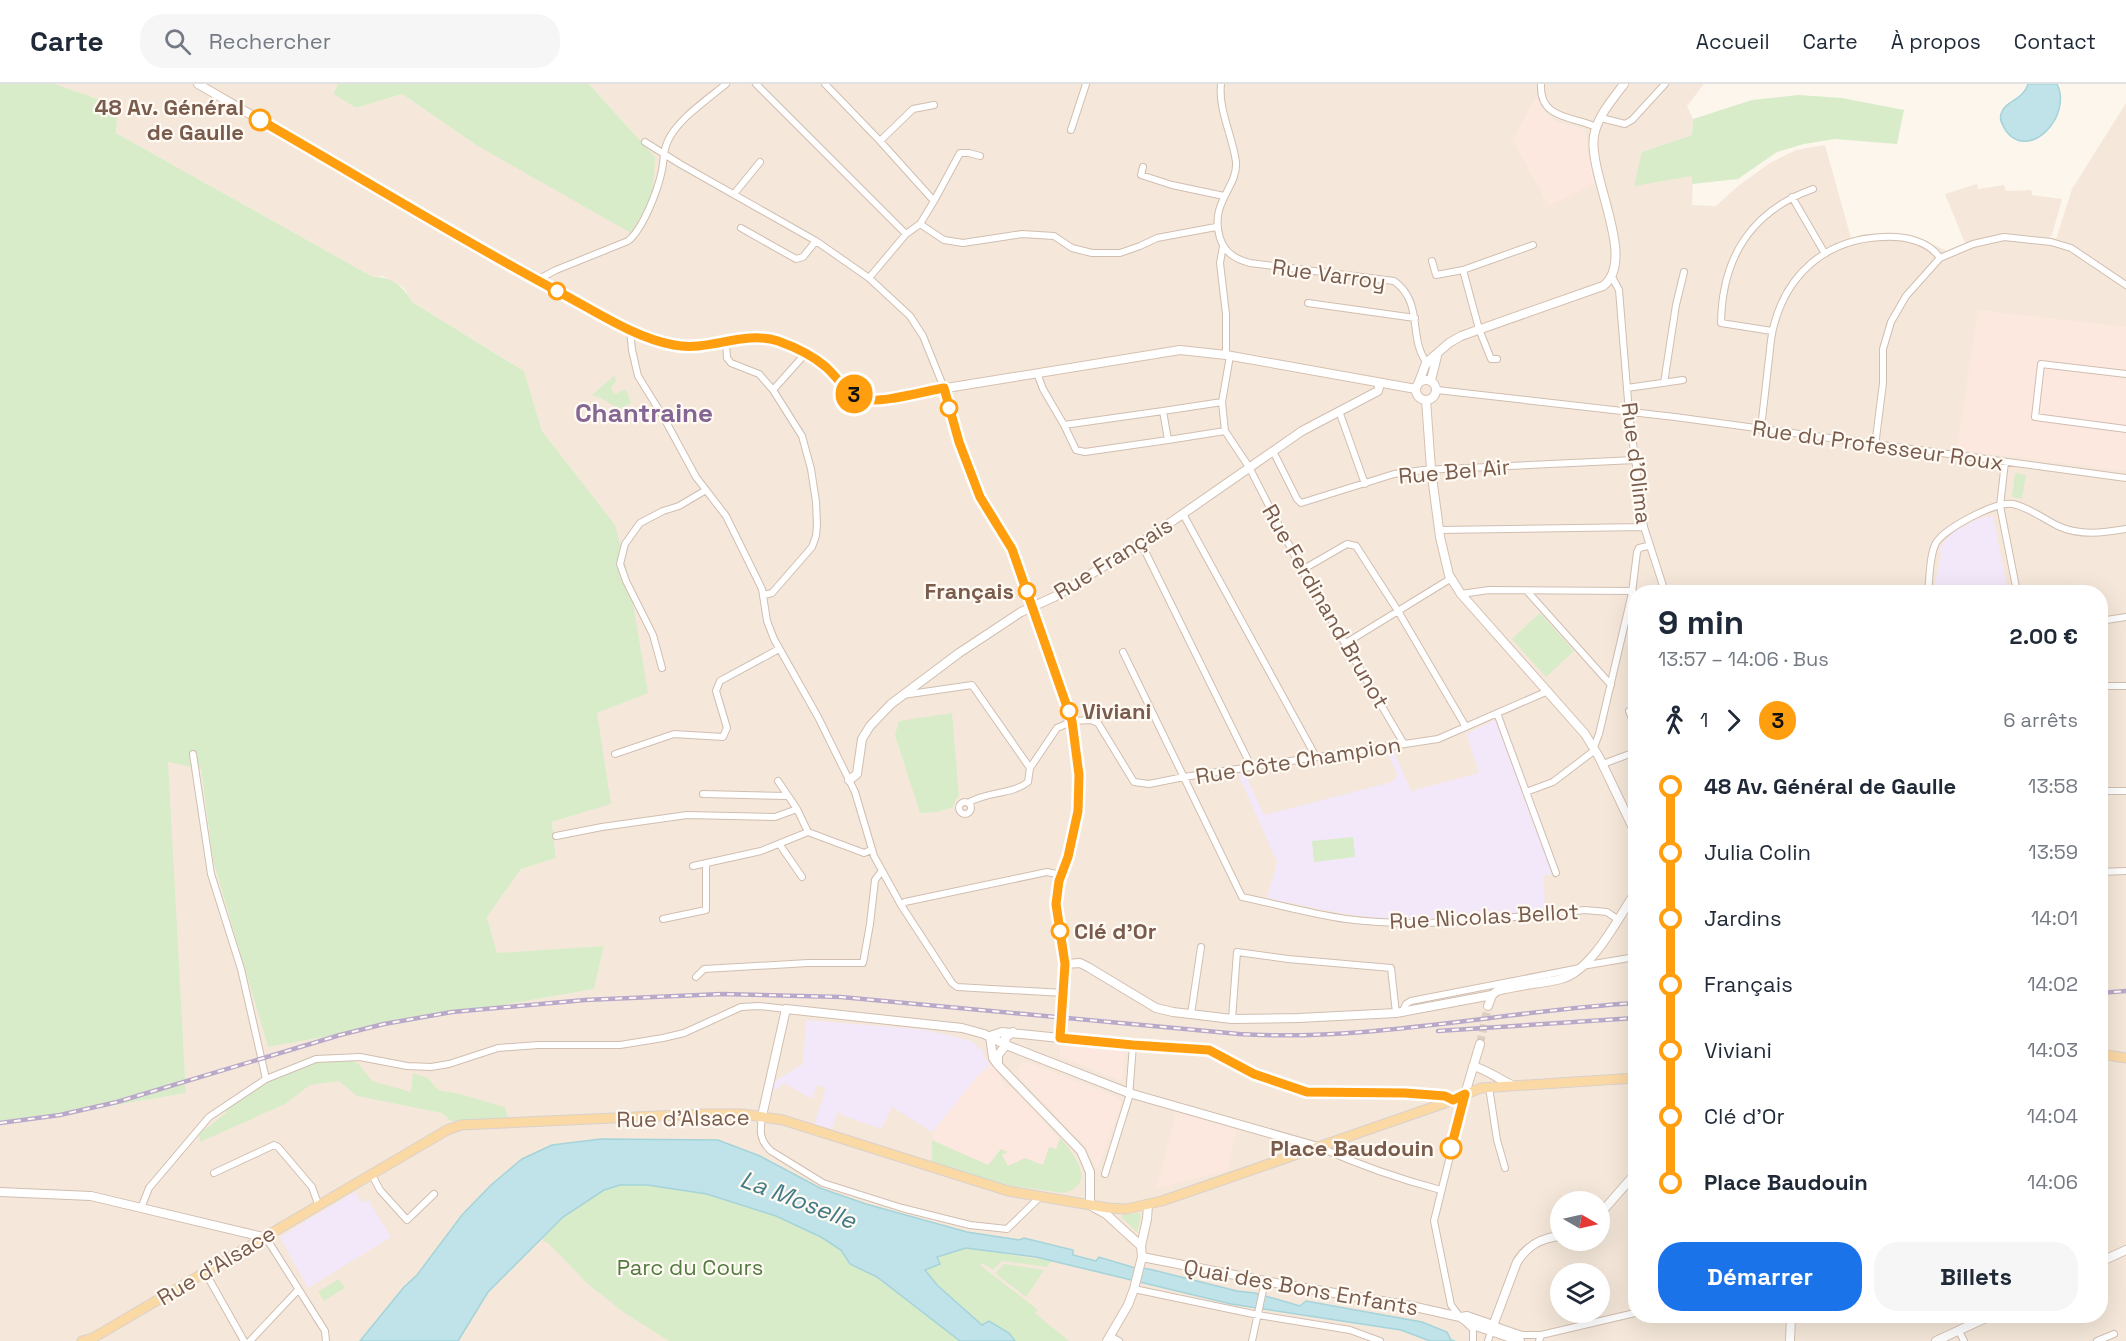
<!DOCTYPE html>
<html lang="fr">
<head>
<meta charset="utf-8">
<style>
  body { margin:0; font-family:"Space Grotesk",sans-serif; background:#f6f6f7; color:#1f2937; height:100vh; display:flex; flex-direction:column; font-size:22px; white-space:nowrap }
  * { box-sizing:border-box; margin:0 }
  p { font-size:20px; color:#747a83 }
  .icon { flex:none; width:33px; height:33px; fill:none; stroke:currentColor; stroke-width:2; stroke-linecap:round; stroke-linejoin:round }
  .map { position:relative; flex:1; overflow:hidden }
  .side { position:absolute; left:1628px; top:501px; width:480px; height:738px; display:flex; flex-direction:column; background:#fff; border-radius:24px; box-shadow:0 6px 24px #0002 }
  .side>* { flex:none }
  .badge { padding:0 12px; border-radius:20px; font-size:21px; line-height:39px }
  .needle { width:39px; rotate:99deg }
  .controls { position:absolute; left:1550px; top:1107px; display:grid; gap:12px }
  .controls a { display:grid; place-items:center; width:60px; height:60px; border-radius:50%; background:#fff; box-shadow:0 6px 24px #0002; font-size:30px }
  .map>.badge { position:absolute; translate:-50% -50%; box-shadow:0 0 0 3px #fff }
  .legs { display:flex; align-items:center; gap:9px; height:66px; padding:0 30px; font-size:20px }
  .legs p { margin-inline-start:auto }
  .summary { display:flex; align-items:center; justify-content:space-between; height:102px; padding:0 30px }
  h1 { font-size:33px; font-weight:600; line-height:45px }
  .cta { display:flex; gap:12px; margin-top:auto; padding:12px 30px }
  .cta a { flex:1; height:69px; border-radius:24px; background:#1a73e8; color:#fff; font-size:24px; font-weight:600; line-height:69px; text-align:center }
  .cta a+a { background:#f6f6f7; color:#1f2937 }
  ul { padding:0 30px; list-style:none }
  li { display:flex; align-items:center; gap:21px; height:66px; font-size:22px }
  li i { display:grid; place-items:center; width:9px; height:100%; margin:0 8px; background:currentColor }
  li i::after { content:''; width:15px; height:15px; margin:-8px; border:4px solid; border-radius:50%; background:#fff }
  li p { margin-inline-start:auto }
  li:first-child i { background:linear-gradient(#0000 50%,currentColor 0) }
  li:last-child i { background:linear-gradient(currentColor 50%,#0000 0) }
  header { display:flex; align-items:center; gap:36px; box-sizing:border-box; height:84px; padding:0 30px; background:#fff; border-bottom:2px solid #e0e1e3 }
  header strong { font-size:28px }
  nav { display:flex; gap:33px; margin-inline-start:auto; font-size:21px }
  .search { width:420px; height:54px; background:#f6f6f7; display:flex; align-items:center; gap:15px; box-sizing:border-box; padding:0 21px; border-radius:24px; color:#747a83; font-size:22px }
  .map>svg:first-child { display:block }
  .residential { fill:#f5e8da; fill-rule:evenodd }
  .commercial { fill:#fde8e0 }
  .education { fill:#f3e8fa }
  .green { fill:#d8ecc9 }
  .water { fill:#bfe3e8; stroke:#a5d3da; stroke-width:1.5 }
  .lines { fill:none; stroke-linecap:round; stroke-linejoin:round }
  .secondary-tunnel { stroke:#dcd0c4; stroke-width:8; stroke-dasharray:8 4; stroke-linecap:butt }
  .minor-casing { stroke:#d1beb0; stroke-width:8 }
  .tertiary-casing { stroke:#d1beb0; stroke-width:10 }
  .secondary-casing { stroke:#d6c0b0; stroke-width:10 }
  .primary-casing { stroke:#dad1cd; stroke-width:11 }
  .minor { stroke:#fff; stroke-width:6 }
  .tertiary { stroke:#fff; stroke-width:8 }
  .secondary { stroke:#fff; stroke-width:8 }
  .primary { stroke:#fbd9a5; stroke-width:9 }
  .rail-casing { stroke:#b9a8c9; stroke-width:4.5 }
  .rail { stroke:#fffaf3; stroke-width:2; stroke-dasharray:7; stroke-linecap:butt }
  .tertiary-bridge-casing { stroke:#d1beb0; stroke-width:10; stroke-linecap:butt }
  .tertiary-bridge { stroke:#fff; stroke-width:8 }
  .line-1-casing { stroke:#fff; stroke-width:14 }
  .line-1 { stroke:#ff9f0f; stroke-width:9 }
  .stop-1-dot { fill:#fff; stroke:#ff9f0f; stroke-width:3 }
  .labels { text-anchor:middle; stroke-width:4.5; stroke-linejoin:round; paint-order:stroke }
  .stop-label { font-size:22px; font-weight:bold; fill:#7a5c4d; stroke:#fffaf3; text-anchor:end }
  .street-label { font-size:22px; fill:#7a5c4d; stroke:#fffaf3 }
  .park-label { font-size:22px; fill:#537a41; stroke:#fffaf3 }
  .water-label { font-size:24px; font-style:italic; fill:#437c86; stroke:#fffaf3 }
  .quarter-label { font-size:26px; font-weight:bold; fill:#846695; stroke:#fffaf3 }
</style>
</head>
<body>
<header>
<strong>Carte</strong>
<div class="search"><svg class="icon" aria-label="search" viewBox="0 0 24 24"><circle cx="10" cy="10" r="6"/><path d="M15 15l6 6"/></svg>Rechercher</div>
<nav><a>Accueil</a><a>Carte</a><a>À propos</a><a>Contact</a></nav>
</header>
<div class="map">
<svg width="2126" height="1257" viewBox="0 0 2126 1257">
  <rect width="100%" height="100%" fill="#fdf6ec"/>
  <path class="residential" d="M55 0H338L333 10 356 24 402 10 476 61 655 73 589 0H1704L1687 22 1693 35 1692 51 1642 68 1693 92 1692 121 1716 122 1738 102 1770 79 1796 66 1825 61 1851 154 1864 150H1901L1919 154 1947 167 1965 159 1945 110 1977 100 1978 105 2004 101 2006 107 2031 106 2032 111 2062 115 2052 151 2049 153 2056 155 2072 105 2126 19V1257H0V1041L186 1009 167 677 201 685 213 777 268 963 594 905 604 862 497 870 487 833 521 785 556 774 552 738 610 720 596 629 615 442 542 347 524 287 412 218 404 204 383 192 373 193 116 49 118 22ZM1536 14 1545 29 1556 38 1582 45 1586 50 1587 68 1594 99 1549 121 1514 56ZM1635 508H2100V1232H1635ZM1560 1118H1599V1156H1560ZM1560 1190H1599V1228H1560Z"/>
  <path class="commercial" d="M1536 13 1545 29 1556 38 1582 45 1586 50 1587 68 1594 100 1549 122 1513 56Z
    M1978 226 2126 243V387L1957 366Z
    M1061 959 1122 966 1125 971 1122 995 1119 996 1060 972Z
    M991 979 998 987 1005 1005 1011 1004 1074 1070 1082 1086 1081 1093 1079 1099 1070 1108 1063 1109 1006 1101 932 1078V1048L977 993Z
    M1023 979H1029L1119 1014 1121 1020 1098 1085 1083 1059 1020 994 1017 988 1019 982Z
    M1176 1028 1236 1045 1228 1086 1157 1104Z"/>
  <path class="education" d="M1993 432 2008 508H1933L1941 472 1940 465 1945 456 1955 447 1980 434Z
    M1494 636 1497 637 1552 790 1544 792 1545 827 1467 834 1387 835 1339 829 1267 814 1277 778 1238 690 1245 689 1264 731 1392 698 1397 692 1396 688 1387 668 1396 667 1395 670 1411 707 1479 689 1466 650Z
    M806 936 927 946 971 957 984 968 983 971 988 979H991L977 993 932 1048 892 1023 881 1045 841 1031V1029L838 1028 832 1045 820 1041 819 1042 814 1041 826 1004 817 1001 812 1015 784 999 773 1008 775 997 803 980Z
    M355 1108 362 1119 368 1116 391 1153 308 1204 280 1153Z"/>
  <path class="green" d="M0 0H55L118 22 116 49 373 193C392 192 403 202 412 218L524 287 542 347 615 441 628 490 648 609 597 629 611 720 552 738 556 774 521 785 487 833 497 869 604 862 594 905 268 963 213 777 201 685 168 678 186 1009 0 1041Z
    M338 0H589L655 73 653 110 631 149 476 61 402 10 356 24 333 10Z
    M1798 11 1842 14 1904 26 1897 60 1835 55 1804 60 1777 68 1738 95 1692 100V92L1634 102 1642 68 1692 51 1693 35 1752 16Z
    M615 291 616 298 611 303 613 308 616 310 620 307 626 306 631 319 619 325 601 314 592 311Z
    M2015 389 2026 391 2022 415 2012 413Z
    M1540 529 1574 567 1546 593 1512 555Z
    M952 629 959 712 956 715 953 723 937 728 920 729 895 651 899 637Z
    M1353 753 1355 773 1314 778 1312 757Z
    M329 970H338L359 980 372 997 411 1008 413 989 428 994 438 1006 460 1010 505 1023 508 1034 451 1037 442 1029 357 1012 339 997 310 1001 285 1020 200 1058 199 1050 226 1029 227 1023 263 999Z
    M1060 1054C1074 1069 1099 1101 1063 1109L1006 1101 932 1078V1056L988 1081 1001 1065 1008 1068 1002 1071 1008 1082 1025 1074 1043 1081 1049 1063 1056 1065Z
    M620 1101H647L706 1110 776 1132 821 1153 841 1166 850 1180 876 1193 960 1257H669L626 1230 588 1200 548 1159 543 1157V1152C565 1130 590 1110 620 1101Z
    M1139 1129 1141 1133 1137 1148 1121 1133 1124 1130Z
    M966 1164 1051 1177 1047 1183 1002 1177 993 1186 982 1179 980 1181 1038 1226 1035 1229 1069 1257H1015L1009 1249 983 1241 937 1201 924 1186 940 1180 936 1173Z
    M1004 1180 1044 1186 1026 1213 995 1189Z
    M339 1195 345 1204 324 1217 318 1208Z"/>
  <path class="water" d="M2028 0H2057C2073 32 2029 78 2006 47 2003 42 1999 36 2001 30 2005 16 2023 17 2028 0Z
    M601 1055 718 1056 760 1072 820 1104 866 1120 967 1148 1019 1156 1024 1154 1073 1166V1171L1096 1177 1099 1173 1132 1183 1149 1185 1237 1207 1255 1209 1300 1222 1306 1217 1422 1238 1447 1248 1451 1256 1455 1257H1430L1401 1246 1231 1220 1036 1173 966 1164 937 1173 940 1180 925 1186 937 1201 982 1241 989 1237 1009 1249 1015 1257H960L877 1193 850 1180 841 1166 821 1153 776 1132 707 1110 647 1101H620L604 1106 563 1133 488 1208 458 1257H360L404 1203 417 1191 462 1131 491 1101 522 1075 552 1061Z"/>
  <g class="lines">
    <path class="secondary-tunnel" d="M1480 960 1488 922"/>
    <defs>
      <path id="minor" d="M756 0 906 150
        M825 0 880 57 934 117 920 140 906 150 869 194
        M1221 0C1218 26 1233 53 1236 78 1238 104 1209 118 1220 154 1225 169 1235 175 1250 179L1394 197C1425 219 1407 256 1428 280
        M1541 0C1539 36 1573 32 1596 43
        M1601 34 1625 40 1632 36 1665 0
        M1071 46 1086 0
        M880 57 913 25 934 21
        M645 58 680 80 816 157 869 194 910 232 923 252 944 304
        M1143 83 1141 91 1172 101 1224 112
        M734 110 760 78
        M1792 113 1824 168
        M934 117 960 69H969L980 72
        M920 140 944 156 963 159 1022 150 1054 152 1072 164 1092 169H1120L1140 162 1157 154 1216 143
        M741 144 796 175 803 173 816 157
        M1223 162 1220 179 1226 230V271
        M1432 177 1436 191 1463 186 1533 161
        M1463 186 1479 245 1491 275H1497
        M1612 193 1619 206 1629 329 1644 443 1665 508
        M537 196 556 186 628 157C643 145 658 106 662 86 664 77 663 68 667 59 675 37 708 15 726 0
        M1308 219 1415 234
        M630 246 632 266 638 292 664 334 696 393 726 432 762 505 767 537 774 555 818 633 855 708 874 772 901 821 952 899 957 903 1064 909
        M1772 247 1721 239C1722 174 1751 127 1813 105
        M726 258 727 274 731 279 759 290 773 306
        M1230 272 1222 318 1225 347 1249 383 1302 486 1404 660
        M1037 289 1043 305 1064 341
        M2126 290 2041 280 2035 333 2126 345
        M1664 299 1676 221 1684 188
        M1627 304 1683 296
        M1437 306 1675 333 2126 394
        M1222 318 1163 327 1168 356 1225 347
        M1163 327 1064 341 1076 366 1085 368 1168 356
        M1339 327 1365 400
        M1761 346C1763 324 1766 303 1768 282 1770 270 1770 257 1773 245 1786 190 1826 155 1883 153 1903 152 1928 156 1940 174
        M1875 362 1883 299V265L1891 238 1906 212 1940 174 1973 160 2004 153 2051 158 2071 164 2126 201
        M1273 367 1297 415 1301 419 1394 390 1423 386 1635 376
        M2005 378 2000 422 2017 508
        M1183 430 1316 673
        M1439 446 1644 443
        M1141 459 1251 682
        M1302 486 1347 460 1356 462 1398 527 1466 643
        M1527 507 1611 601
        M1928 508C1930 494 1929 472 1936 459 1945 444 1996 417 2013 420 2030 424 2042 434 2058 442 2080 452 2103 449 2126 445
        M1461 510 1489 506 1633 507
        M764 511 772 509 812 463 816 452 817 441 816 418 811 385 802 352 773 306 806 269
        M2100 537 2126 533
        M1346 559 1450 495
        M1123 568 1242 813C1276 820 1311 830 1346 835 1424 845 1506 834 1585 826L1607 828 1617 835
        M662 584 653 551 626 497 620 480 625 460 640 439 663 427 679 422 706 406
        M2100 602H2126
        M903 611 972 601 1030 684
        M1629 627 1635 643
        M1497 629 1556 789
        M1594 663 1599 650 1632 509 1637 468 1639 464 1648 462
        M193 670 211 790 241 885 266 995
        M615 670 674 650 723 653 727 644 716 607 720 597 779 565
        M1603 680 1635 668
        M778 697 797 725 808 748
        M2100 707H2126
        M1526 708 1553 698 1595 666
        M703 710 788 712
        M959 724a6 6 0 1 1 12 0a6 6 0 1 1-12 0Z
        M968 719C987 707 1012 711 1028 698L1030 684 1057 644 1073 637 1091 636 1098 639 1134 698 1149 700 1184 693 1438 655 1548 607
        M556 752 602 743 687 731 775 733 797 725
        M780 761 802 793
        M693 782 761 767 808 748 864 769 871 766
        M2100 788 2126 787
        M901 821 905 818 1047 788 1061 791
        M663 835 706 826V779
        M1582 882 1635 873
        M696 893 704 885 808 879H863L870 840 875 796 881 788
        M1402 929 1406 920 1411 917 1580 884
        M1191 930 1201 863
        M1232 935 1237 868 1288 875 1391 884 1396 929
        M1060 954 1133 961 1209 966 1254 990 1302 1007 1405 1009 1445 1012 1453 1015
        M1489 1003 1497 1056 1505 1084
        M1465 1011 1434 1137 1451 1221 1460 1233 1473 1245V1257
        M762 1032C760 1047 759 1056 771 1067L823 1099 902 1124 970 1141 1007 1145 1040 1113
        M1319 1063C1359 1081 1399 1095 1441 1106
        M214 1089 274 1061 278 1063 312 1103 318 1120
        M371 1089 380 1106 407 1136 434 1110
        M1105 1090 1129 1013 1133 961
        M141 1124 149 1104 209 1033 266 995 316 975 360 973 407 982 431 983 449 980 498 964 538 961H620L663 954 684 949 741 923 759 922 786 925
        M263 1153 270 1160 325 1247 326 1257
        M205 1188 244 1257
        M1134 1205 1258 1231 1350 1246 1380 1257
        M1493 1241 1522 1251H1541
        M1959 1247 1964 1257
        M1110 1252 1119 1257
        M250 1257 298 1206
        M1252 1257 1265 1197
        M1488 1257 1491 1247
        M1539 1257 1541 1251 1635 1229
        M2097 1257 2114 1250"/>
      <path id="tertiary" d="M944 304 959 358 979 413 1012 465 1073 637 1079 691 1078 727 1068 773 1059 797 1056 820 1065 880 1062 929
        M849 696 857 690 862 655 870 642 891 620 959 569 1021 528 1054 513 1141 459 1302 347 1378 307 1380 299
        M1065 880 1080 879 1088 883 1156 924 1173 928 1232 935 1299 934 1396 929 1492 911
        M990 952 993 974 998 981 1081 1067 1090 1088V1121
        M990 952 1002 948 1060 954 1061 943
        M998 981V971L1006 961 1005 954 1013 948
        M762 1032 786 925 962 944 984 950 1006 961 1129 1009 1318 1063
        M0 1108 91 1112 263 1153
        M1599 1131 1635 1090
        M1142 1173 1276 1199 1411 1222 1460 1233 1473 1241 1520 1257
        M1461 1233 1467 1232 1493 1241
        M1491 1247 1517 1178C1527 1162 1540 1154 1560 1152"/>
      <path id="secondary" d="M198 0 537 196 630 246 675 262 696 261 748 254 777 257 806 269 817 276 857 312 864 315H879L1180 266 1226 271 1416 305
        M1416 306a10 10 0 1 1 20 0a10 10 0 1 1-20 0Z
        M1431 296 1437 272
        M1419 298 1426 279 1449 259 1461 252 1603 202C1638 176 1588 92 1594 52 1597 33 1612 16 1624 0
        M1426 316 1431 385 1440 453 1449 491 1461 510 1585 650 1599 673 1635 748
        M1488 922 1492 911 1497 907C1518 901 1540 900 1561 895 1592 887 1618 834 1635 809
        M1473 982C1488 986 1498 995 1512 1001
        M1465 1010 1480 960
        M1093 1123 1106 1130 1141 1162
        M2100 1178 2126 1166
        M1107 1257 1128 1221 1134 1205 1142 1173 1141 1162 1147 1135 1148 1121
        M1790 1257 1791 1232
        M1936 1257 1990 1232"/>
      <path id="primary" d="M2100 970 2126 974
        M93 1254 447 1046 461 1041 702 1030H743L783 1036 1008 1107 1108 1124 1126 1125 1162 1117 1445 1019 1481 1004 1635 994
        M82 1257 93 1254 91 1257"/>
    </defs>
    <use href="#minor" class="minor-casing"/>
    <use href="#tertiary" class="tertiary-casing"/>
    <use href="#secondary" class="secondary-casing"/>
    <use href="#primary" class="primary-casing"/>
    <use href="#minor" class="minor"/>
    <use href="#tertiary" class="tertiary"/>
    <use href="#secondary" class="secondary"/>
    <use href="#primary" class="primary"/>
    <defs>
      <path id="rail" d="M2100 909 2126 907
        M1438 947 1635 934
        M0 1039 60 1031 117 1018 340 951 384 940 452 928 585 916 722 910 841 913 1239 950C1371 958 1503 927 1635 919"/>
    </defs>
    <use href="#rail" class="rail-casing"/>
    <use href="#rail" class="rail"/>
    <defs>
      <path id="tertiary-bridge" d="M1061 943 1062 929"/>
    </defs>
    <use href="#tertiary-bridge" class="tertiary-bridge-casing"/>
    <use href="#tertiary-bridge" class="tertiary-bridge"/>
  </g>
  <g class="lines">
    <defs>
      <path id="line-1" d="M260 36C360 93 458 154 559 208 595 227 635 254 674 261 709 268 743 246 778 257 795 263 812 271 826 283 837 293 848 311 863 315 880 320 925 307 944 304L959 358 980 413 1012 465 1072 637 1079 691 1078 727 1068 773 1059 797 1056 820 1065 880 1060 954 1133 961 1209 966 1254 990 1307 1008 1405 1009 1445 1012 1453 1016 1465 1010 1451 1064"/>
    </defs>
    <use href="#line-1" class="line-1-casing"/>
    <use href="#line-1" class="line-1"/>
  </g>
  <g class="stop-1-dot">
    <circle cx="260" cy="36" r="10"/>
    <circle cx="557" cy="207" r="8"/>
    <circle cx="949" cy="324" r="8"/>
    <circle cx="1027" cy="507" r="8"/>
    <circle cx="1069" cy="627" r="8"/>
    <circle cx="1060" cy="847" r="8"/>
    <circle cx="1451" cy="1064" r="10"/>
  </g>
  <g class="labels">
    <g class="stop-label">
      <text x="244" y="31">48 Av. Général<tspan x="244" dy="25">de Gaulle</tspan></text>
      <text x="1014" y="515">Français</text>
      <text x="1082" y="635" text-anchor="start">Viviani</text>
      <text x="1074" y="855" text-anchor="start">Clé d'Or</text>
      <text x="1434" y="1072">Place Baudouin</text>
    </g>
    <g class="street-label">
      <text transform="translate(1329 190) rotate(8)" y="8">Rue Varroy</text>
      <text transform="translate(1878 361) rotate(8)" y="8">Rue du Professeur Roux</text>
      <text transform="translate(1637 379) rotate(83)" y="8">Rue d'Olima</text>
      <text transform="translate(1454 387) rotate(-5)" y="8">Rue Bel Air</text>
      <text transform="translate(1113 474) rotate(-32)" y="8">Rue Français</text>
      <text transform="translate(1326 522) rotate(60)" y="8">Rue Ferdinand Brunot</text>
      <text transform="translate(1298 676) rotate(-9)" y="8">Rue Côte Champion</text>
      <text transform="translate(1484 832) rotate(-3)" y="8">Rue Nicolas Bellot</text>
      <text transform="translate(683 1034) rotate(-1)" y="8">Rue d'Alsace</text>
      <text transform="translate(216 1181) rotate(-31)" y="8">Rue d'Alsace</text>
      <text transform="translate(1301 1203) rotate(10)" y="8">Quai des Bons Enfants</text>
    </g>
    <g class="park-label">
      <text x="690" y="1191">Parc du Cours</text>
    </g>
    <g class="water-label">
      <text transform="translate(798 1116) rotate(21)" y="8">La Moselle</text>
    </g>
    <g class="quarter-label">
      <text x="644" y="338">Chantraine</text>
    </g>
  </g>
</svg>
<div class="controls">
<a><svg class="needle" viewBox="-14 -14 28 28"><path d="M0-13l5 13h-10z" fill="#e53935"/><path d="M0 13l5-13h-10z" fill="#747a83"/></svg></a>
<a><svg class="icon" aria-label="layers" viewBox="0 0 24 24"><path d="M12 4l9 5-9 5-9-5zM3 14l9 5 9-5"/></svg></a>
</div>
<b class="badge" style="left:854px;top:310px;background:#ff9f0f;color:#111">3</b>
<section class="side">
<div class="summary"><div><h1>9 min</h1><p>13:57 – 14:06 · Bus</p></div><b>2.00 €</b></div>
<div class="legs"><svg class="icon" aria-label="walk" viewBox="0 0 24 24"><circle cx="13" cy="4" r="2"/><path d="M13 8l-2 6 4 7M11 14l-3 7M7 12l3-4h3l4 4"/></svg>1<svg class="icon" aria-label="forward" viewBox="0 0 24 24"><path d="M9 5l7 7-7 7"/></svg><b class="badge" style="background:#ff9f0f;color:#111">3</b><p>6 arrêts</p></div>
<ul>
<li><i style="color:#ff9f0f"></i><b>48 Av. Général de Gaulle</b><p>13:58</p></li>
<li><i style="color:#ff9f0f"></i><span>Julia Colin</span><p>13:59</p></li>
<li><i style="color:#ff9f0f"></i><span>Jardins</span><p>14:01</p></li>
<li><i style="color:#ff9f0f"></i><span>Français</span><p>14:02</p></li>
<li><i style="color:#ff9f0f"></i><span>Viviani</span><p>14:03</p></li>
<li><i style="color:#ff9f0f"></i><span>Clé d'Or</span><p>14:04</p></li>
<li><i style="color:#ff9f0f"></i><b>Place Baudouin</b><p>14:06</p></li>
</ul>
<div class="cta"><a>Démarrer</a><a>Billets</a></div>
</section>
</div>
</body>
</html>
